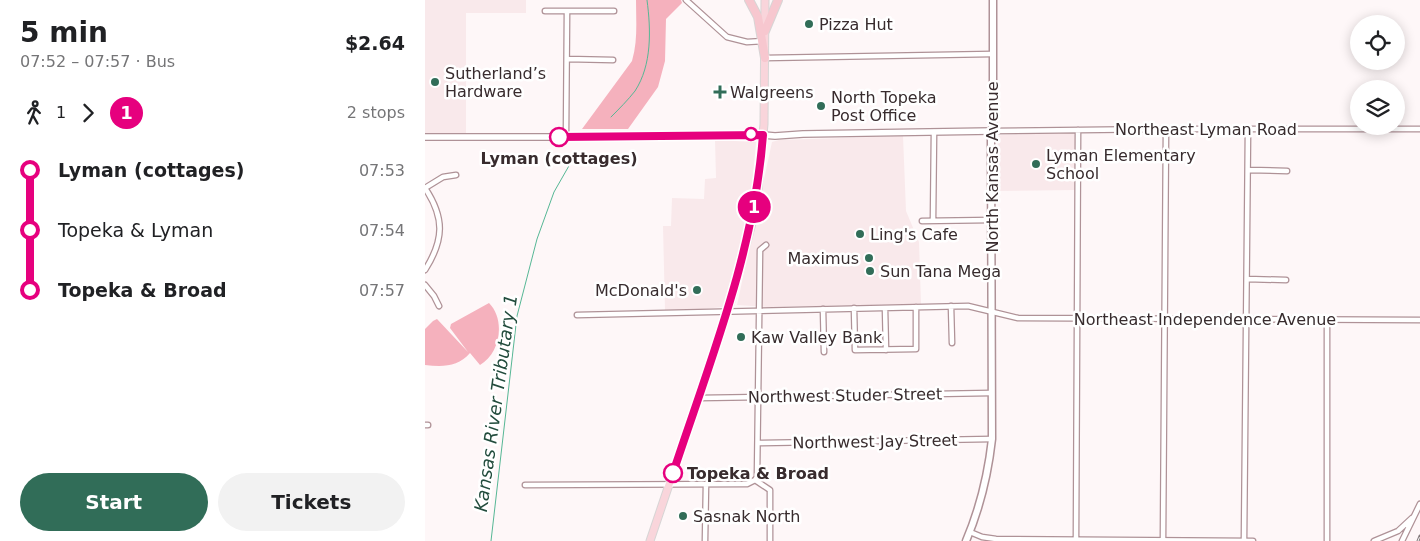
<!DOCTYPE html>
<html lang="en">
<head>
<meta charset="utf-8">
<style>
  body { margin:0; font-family:"DejaVu Sans",sans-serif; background:#f2f2f2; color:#202124; height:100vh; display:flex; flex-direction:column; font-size:19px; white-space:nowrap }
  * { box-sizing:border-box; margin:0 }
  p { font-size:16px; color:#757577 }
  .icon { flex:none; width:28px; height:28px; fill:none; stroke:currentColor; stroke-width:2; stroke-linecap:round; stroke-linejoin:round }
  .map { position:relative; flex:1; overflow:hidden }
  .details { display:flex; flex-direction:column; background:#fff; width:425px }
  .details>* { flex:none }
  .badge { padding:0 10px; border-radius:16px; font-size:18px; line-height:32px }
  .buttons { position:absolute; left:925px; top:15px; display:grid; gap:10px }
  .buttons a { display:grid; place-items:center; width:55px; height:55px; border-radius:50%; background:#fff; box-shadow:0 2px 12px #0003; font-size:25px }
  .map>.badge { position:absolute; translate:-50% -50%; box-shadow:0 0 0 2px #fff }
  .legs { display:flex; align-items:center; gap:8px; height:55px; padding:0 20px; font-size:16px }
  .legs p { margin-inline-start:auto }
  .headline { display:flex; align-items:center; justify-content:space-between; height:85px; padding:0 20px }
  h1 { font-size:28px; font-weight:600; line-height:38px }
  .cta { display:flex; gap:10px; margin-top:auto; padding:10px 20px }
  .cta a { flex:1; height:58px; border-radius:30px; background:#316d58; color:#fff; font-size:20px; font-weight:600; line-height:58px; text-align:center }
  .cta a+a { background:#f2f2f2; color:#202124 }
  ul { padding:0 20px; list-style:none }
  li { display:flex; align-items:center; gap:18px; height:60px; font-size:19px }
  li i { display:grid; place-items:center; width:8px; height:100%; margin:0 6px; background:currentColor }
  li i::after { content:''; width:12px; height:12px; margin:-6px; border:4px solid; border-radius:50%; background:#fff }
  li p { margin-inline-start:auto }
  li:first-child i { background:linear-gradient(#0000 50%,currentColor 0) }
  li:last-child i { background:linear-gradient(currentColor 50%,#0000 0) }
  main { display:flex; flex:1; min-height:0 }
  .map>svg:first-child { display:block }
  .built { fill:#f9e9eb }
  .green { fill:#f5b1bd }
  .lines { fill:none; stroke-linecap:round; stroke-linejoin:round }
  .stream { stroke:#56b795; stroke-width:1 }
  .minor-casing { stroke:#af9297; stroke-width:7 }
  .tertiary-casing { stroke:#af9297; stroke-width:8 }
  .secondary-casing { stroke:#af9297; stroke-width:9 }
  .primary-casing { stroke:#d7d5d5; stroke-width:9 }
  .trunk-casing { stroke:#d7d5d5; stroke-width:10 }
  .minor { stroke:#fff; stroke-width:4.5 }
  .tertiary { stroke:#fff; stroke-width:5.5 }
  .secondary { stroke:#fff; stroke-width:6 }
  .primary { stroke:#f9d5db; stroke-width:7 }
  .trunk { stroke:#f7c7cf; stroke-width:8 }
  .rail-casing { stroke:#847a7c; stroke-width:3 }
  .rail { stroke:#fff; stroke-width:1; stroke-dasharray:4; stroke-linecap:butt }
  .line-1-casing { stroke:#fff; stroke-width:11 }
  .line-1 { stroke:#e6007e; stroke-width:8 }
  .poi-dot { fill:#316d58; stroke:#fff; stroke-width:2 }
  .stop-1-dot { fill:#fff; stroke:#e6007e; stroke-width:2.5 }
  .labels { text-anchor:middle; stroke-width:5; stroke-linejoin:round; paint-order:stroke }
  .poi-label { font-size:16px; fill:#382c2e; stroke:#fff; text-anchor:start }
  .street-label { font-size:16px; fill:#382c2e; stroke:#fff }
  .stop-label { font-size:16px; font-weight:bold; fill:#382c2e; stroke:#fff }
  .water-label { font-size:18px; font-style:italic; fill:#224c3d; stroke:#fff }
</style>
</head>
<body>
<main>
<section class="details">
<div class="headline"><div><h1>5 min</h1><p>07:52 – 07:57 · Bus</p></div><b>$2.64</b></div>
<div class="legs"><svg class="icon" aria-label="walk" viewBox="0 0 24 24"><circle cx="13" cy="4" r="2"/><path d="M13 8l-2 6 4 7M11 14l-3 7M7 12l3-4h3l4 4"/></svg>1<svg class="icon" aria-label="forward" viewBox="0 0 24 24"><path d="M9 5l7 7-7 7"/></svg><b class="badge" style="background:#e6007e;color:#fff">1</b><p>2 stops</p></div>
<ul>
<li><i style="color:#e6007e"></i><b>Lyman (cottages)</b><p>07:53</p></li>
<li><i style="color:#e6007e"></i><span>Topeka &amp; Lyman</span><p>07:54</p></li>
<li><i style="color:#e6007e"></i><b>Topeka &amp; Broad</b><p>07:57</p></li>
</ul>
<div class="cta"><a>Start</a><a>Tickets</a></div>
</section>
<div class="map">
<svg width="995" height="541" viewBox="0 0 995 541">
  <rect width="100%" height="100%" fill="#fef7f8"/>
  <path class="built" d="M0 0H101V13H41V133H0Z
    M647 132 651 136 650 190 571 191 573 136 577 135Z
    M478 136 481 211 494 242 496 304 343 307 312 305 347 142 354 140Z
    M290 140 331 142 326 197 318 241 298 307 268 310H240L238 226H246L247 198 279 199 280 179 291 178Z"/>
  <path class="green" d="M211 0H256L257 3 241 19 240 61 233 87 203 129H157L207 61C213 41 211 20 211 0Z
    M64 303C81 320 75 354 55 365L45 353C33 367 18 367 0 365V329L8 321 12 319 43 352 25 328 26 324Z"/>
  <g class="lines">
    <path class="stream" d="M186 117C194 109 203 100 210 91 227 65 226 30 222 0
      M66 541 92 316 112 239 129 192 149 157"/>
    <defs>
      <path id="minor" d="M261 0 302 37 322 42 339 41
        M120 11H189
        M340 58 567 54
        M142 59 188 60
        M567 131 741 129H995
        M141 137 142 11
        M823 170 862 171
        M0 188C20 218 19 240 0 270
        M0 188 18 177 31 175
        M497 221 567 220
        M508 221 509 132
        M822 279 861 280
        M0 285 9 296 14 306
        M526 306 527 343
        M429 308 430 350 491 349V307
        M460 308 461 350
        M398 309 399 352
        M152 315 543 306 593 318 995 320
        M274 398 566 393
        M0 425H3
        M333 443 567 439
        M330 480 332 477 335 250 341 245
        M330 480 345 490V541
        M100 485 322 484 330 480
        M545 532 557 537 571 539 828 541
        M651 540 653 130
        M738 540 741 129
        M280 541 281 484
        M819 541 823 129
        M902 541V320
        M949 541 973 531 987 518
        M977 541 995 504"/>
      <path id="tertiary" d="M0 137H141L327 134 350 136 378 134 567 131"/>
      <path id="secondary" d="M541 541C555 508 563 475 567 439L566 139 568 122V0"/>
      <path id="primary" d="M225 541 306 301 327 223 333 189 339 124 340 0"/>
      <path id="trunk" d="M324 0 333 17 340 58
        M340 31 353 0"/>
    </defs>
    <use href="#minor" class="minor-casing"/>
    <use href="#tertiary" class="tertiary-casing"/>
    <use href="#secondary" class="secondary-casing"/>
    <use href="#primary" class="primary-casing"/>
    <use href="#trunk" class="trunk-casing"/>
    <use href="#minor" class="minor"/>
    <use href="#tertiary" class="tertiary"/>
    <use href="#secondary" class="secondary"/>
    <use href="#primary" class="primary"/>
    <use href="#trunk" class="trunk"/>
    <defs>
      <path id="rail" d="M993 541 995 536"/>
    </defs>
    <use href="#rail" class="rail-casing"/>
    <use href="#rail" class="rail"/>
  </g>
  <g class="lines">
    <defs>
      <path id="line-1" d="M134 137 338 135C329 253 285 361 248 473"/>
    </defs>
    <use href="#line-1" class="line-1-casing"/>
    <use href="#line-1" class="line-1"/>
  </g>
  <g class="poi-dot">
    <circle cx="384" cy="24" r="5"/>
    <circle cx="10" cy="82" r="5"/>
    <path d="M292.5 84.5h5v5h5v5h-5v5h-5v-5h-5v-5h5z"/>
    <circle cx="396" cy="106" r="5"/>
    <circle cx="611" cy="164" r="5"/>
    <circle cx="435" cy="234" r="5"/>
    <circle cx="444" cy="258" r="5"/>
    <circle cx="445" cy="271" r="5"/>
    <circle cx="272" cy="290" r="5"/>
    <circle cx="316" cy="337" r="5"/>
    <circle cx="258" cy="516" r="5"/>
  </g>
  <g class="stop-1-dot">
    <circle cx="326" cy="134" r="6"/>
    <circle cx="134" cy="137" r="9"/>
    <circle cx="248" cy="473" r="9"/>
  </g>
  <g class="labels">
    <g class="poi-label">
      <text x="394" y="30">Pizza Hut</text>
      <text x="20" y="79">Sutherland’s<tspan x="20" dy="18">Hardware</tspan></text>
      <text x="305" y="98">Walgreens</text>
      <text x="406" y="103">North Topeka<tspan x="406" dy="18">Post Office</tspan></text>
      <text x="621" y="161">Lyman Elementary<tspan x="621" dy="18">School</tspan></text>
      <text x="445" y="240">Ling's Cafe</text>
      <text x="434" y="264" text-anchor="end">Maximus</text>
      <text x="455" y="277">Sun Tana Mega</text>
      <text x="262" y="296" text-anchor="end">McDonald's</text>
      <text x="326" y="343">Kaw Valley Bank</text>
      <text x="268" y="522">Sasnak North</text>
    </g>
    <g class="street-label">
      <text x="781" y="135">Northeast Lyman Road</text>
      <text transform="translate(567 167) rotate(-90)" y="6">North Kansas Avenue</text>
      <text x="780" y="325">Northeast Independence Avenue</text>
      <text transform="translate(420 395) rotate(-1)" y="6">Northwest Studer Street</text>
      <text transform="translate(450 441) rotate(-1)" y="6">Northwest Jay Street</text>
    </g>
    <g class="stop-label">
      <text x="134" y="164">Lyman (cottages)</text>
      <text x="262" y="479" text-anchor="start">Topeka &amp; Broad</text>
    </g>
    <g class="water-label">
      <text transform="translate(71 403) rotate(-82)" y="6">Kansas River Tributary 1</text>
    </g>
  </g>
</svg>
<div class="buttons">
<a><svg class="icon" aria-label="locate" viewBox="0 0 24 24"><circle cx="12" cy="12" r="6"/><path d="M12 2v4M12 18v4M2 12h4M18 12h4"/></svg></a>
<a><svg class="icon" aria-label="layers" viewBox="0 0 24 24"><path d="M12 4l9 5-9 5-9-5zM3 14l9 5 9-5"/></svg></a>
</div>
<b class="badge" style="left:329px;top:207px;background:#e6007e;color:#fff">1</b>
</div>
</main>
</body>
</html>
